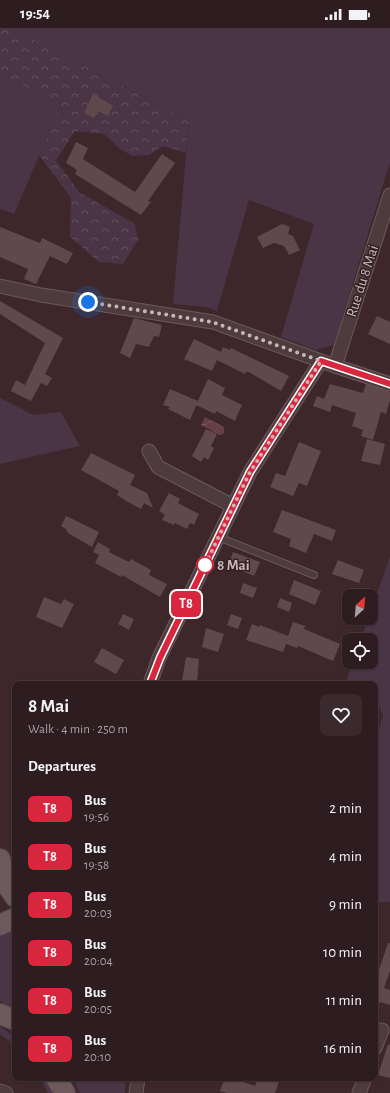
<!DOCTYPE html>
<html lang="en">
<head>
<meta charset="utf-8">
<style>
  body { margin:0; font-family:"Alegreya Sans",sans-serif; background:#3a2a2d; color:#f1f3f6; height:100vh; display:flex; flex-direction:column; font-size:15px; white-space:nowrap }
  * { box-sizing:border-box; margin:0 }
  p { font-size:13px; color:#a7a2a5 }
  .icon { flex:none; width:22px; height:22px; fill:none; stroke:currentColor; stroke-width:2; stroke-linecap:round; stroke-linejoin:round }
  .map { position:relative; flex:1; overflow:hidden }
  .drawer { position:absolute; left:12px; top:653px; width:366px; height:400px; display:flex; flex-direction:column; background:#2e1d20; border-radius:8px; box-shadow:0 1px 3px #0004,0 0 0 1px #493b3e }
  .drawer>* { flex:none }
  .badge { padding:0 8px; border-radius:6px; font-size:14px; line-height:26px }
  .needle { width:26px; rotate:26deg }
  .fabs { position:absolute; left:342px; top:561px; display:grid; gap:8px }
  .fabs a { display:grid; place-items:center; width:36px; height:36px; border-radius:8px; background:#2e1d20; box-shadow:0 1px 3px #0004,0 0 0 1px #493b3e; font-size:20px }
  .you { position:absolute; width:20px; height:20px; margin:-10px; border:3px solid #fff; border-radius:50%; background:#1a73e8; box-shadow:0 0 0 6px #1a73e833 }
  .map>.badge { position:absolute; translate:-50% -50%; box-shadow:0 0 0 2px #fff }
  h2 { padding:0 16px; font-size:15px; line-height:36px }
  .round { display:grid; place-items:center; flex:none; width:42px; height:42px; border-radius:8px; background:#3a2a2d }
  .head { display:flex; align-items:center; justify-content:space-between; height:68px; padding:0 16px }
  h1 { font-size:19px; font-weight:700; line-height:30px }
  ul { padding:0; list-style:none }
  li { display:flex; align-items:center; gap:12px; height:48px; padding:0 16px }
  li div { flex:1 }
  li b { display:block; font-size:15px }
  li em { font-style:normal }
  li .badge { min-width:44px; font-weight:700; text-align:center }
  .status { display:flex; justify-content:space-between; align-items:center; height:28px; padding:0 20px; background:#2e1d20; direction:ltr }
  .status svg { height:11px; fill:currentColor }
  .map>svg:first-child { display:block }
  .grass { fill:#493545 }
  .forest { fill:url(#forest-crowns) }
  .water { fill:url(#water-waves) }
  .building { fill:#60494c }
  .lines { fill:none; stroke-linecap:round; stroke-linejoin:round }
  .lane-casing { stroke:#6b595c; stroke-width:8 }
  .street-casing { stroke:#6b595c; stroke-width:15 }
  .primary-casing { stroke:#564447; stroke-width:22 }
  .lane { stroke:#4d3b3e; stroke-width:6 }
  .street { stroke:#4d3b3e; stroke-width:13 }
  .primary { stroke:#6d595c; stroke-width:20 }
  .line-casing { stroke:#fff; stroke-width:9 }
  .line { stroke:#d7263d; stroke-width:6 }
  .walk { stroke:#c8b7b9; stroke-width:4; stroke-dasharray:0 7.2 }
  .stop-dot { fill:#fff; stroke:#d7263d; stroke-width:2 }
  .labels { text-anchor:middle; stroke-width:3; stroke-linejoin:round; paint-order:stroke }
  .street-label { font-size:15px; fill:#c8b7b9; stroke:#322023 }
  .stop-label { font-size:15px; font-weight:bold; fill:#c8b7b9; stroke:#322023; text-anchor:start }
</style>
</head>
<body>
<div class="status"><b>19:54</b><svg viewBox="0 0 49 12"><path d="M0 12V9h3v3zM5 12V6h3v6zM10 12V3h3v9zM15 12V0h3v12zM26 1h20v11H26zM47 4h2v5h-2z"/></svg></div>
<div class="map">
<svg width="390" height="1065" viewBox="0 0 390 1065">
  <defs>
    <pattern id="forest-crowns" width="20" height="18" patternUnits="userSpaceOnUse"><rect width="20" height="18" fill="#493545"/><path d="M2 6a3 3 0 1 1 6 0M12 15a3 3 0 1 1 6 0" fill="none" stroke="#62505e"/></pattern>
    <pattern id="water-waves" width="16" height="10" patternUnits="userSpaceOnUse"><rect width="16" height="10" fill="#643f45"/><path d="M0 5q4-4 8 0t8 0" fill="none" stroke="#79585e"/></pattern>
  </defs>
  <rect width="100%" height="100%" fill="#3d272b"/>
  <path class="grass" d="M12 0H390V134L334 317 315 322 281 309 314 196 249 172 217 283 206 279 173 276 189 93Z
    M0 44 20 57 61 77 14 186 0 181Z
    M0 370 33 387 61 384 80 418 0 436Z
    M390 528V874H375V716L383 687 378 676 375 675V656H345L353 634H371V612H361L368 590H371V583Z
    M15 900V980L7 978 0 973V907Z
    M0 998 15 1009V1017L0 1006Z
    M40 1050H47L56 1065H48Z
    M74 1050H126L125 1065H79Z"/>
  <path class="forest" d="M0 0H12L189 93 186 125 163 118 149 127 133 128 120 121 104 106 75 103 56 132 79 164 135 196 138 212 123 236 99 234 70 209 71 170 39 127 61 77 20 57 0 44Z"/>
  <path class="water" d="M205 389 224 399V405L220 407 201 397Z"/>
  <path class="building" d="M93 66 113 78 108 88 98 83 94 90 84 85Z
    M76 114 88 120 83 131 135 164 162 126 175 135 148 173 151 174 141 187 75 146 77 142 66 135Z
    M282 196 290 199 288 206 293 208 300 222 289 227 284 218 274 215 263 220 257 209Z
    M0 199 40 215 42 210 73 225 67 236 50 228 36 256 24 251 28 241 0 229Z
    M0 273 63 310 45 346 52 350 47 358 41 355 31 373 11 363 16 352 25 357 45 315 0 286Z
    M377 288 390 294V316L368 306Z
    M134 290 162 297 159 309 154 308 149 319 136 316 130 330 120 325Z
    M194 311 221 324 223 319 230 322 231 320 289 348 281 363 247 343 245 346 217 332 212 343 184 331Z
    M208 351 225 360 222 367 242 377 235 393 216 383 215 386 196 377Z
    M330 356 363 365 366 356 390 364V372L386 386 381 384 373 412 361 408 363 402 352 398 356 385 332 377 330 384 313 378 317 368 324 371Z
    M170 361 198 373 190 392 168 381 170 379 163 377Z
    M206 401 217 406 211 418 214 420 208 432 204 429 201 434 192 428Z
    M367 411 385 416 380 437 361 433Z
    M299 414 321 423 307 458 299 455 293 468 270 459 276 445 285 448Z
    M91 425 135 447 130 457 147 465 153 480 144 475 141 481 128 474 117 467 119 463 81 442Z
    M169 465 180 471 178 475 199 486 194 497 190 495 187 501 175 495 174 497 162 492 165 487 159 483Z
    M282 482 336 502 332 513 314 506 306 525 289 518 291 511 273 504Z
    M66 488 99 504 92 519 68 505 66 501 61 498Z
    M98 514 110 521 109 524 129 534 131 531 151 542 149 547 167 556 160 569 122 547 121 549 95 535 99 527 93 524Z
    M233 524 260 534 254 548 228 537Z
    M338 532 364 542 359 555 332 546Z
    M294 552 321 563 315 577 289 566Z
    M243 555 257 560 253 570 240 565Z
    M44 569 61 576 64 571 74 576 62 600 36 589Z
    M280 570 292 575 289 584 277 579Z
    M123 586 134 591 129 602 118 596Z
    M231 586 242 590 238 601 227 597Z
    M293 594 305 598 304 601 340 616 333 633 298 618 297 620 286 616 283 624 246 612 252 596 259 599 260 597 288 608Z
    M206 600 224 606 218 624 202 619Z
    M102 620 124 632 116 646 94 634Z
    M186 629 199 631 197 654 182 653Z
    M388 915H390V943L384 960 390 962V977L380 974 377 982H375V954Z
    M388 1016 390 1017V1050L378 1047Z
    M225 1050H231L255 1058 258 1050H280L275 1065H227L220 1063Z"/>
  <g class="lines">
    <defs>
      <path id="lane" d="M218 509 314 547"/>
      <path id="street" d="M0 258 41 267 213 294 335 338 390 356
        M335 338 390 167
        M149 423 158 439 233 478
        M150 656 159 630 250 444 321 333
        M375 1020 382 1002
        M0 1063 6 1065
        M136 1065 138 1050
        M359 1065 365 1050"/>
      <path id="primary" d="M0 831 5 854 15 869
        M0 897 15 890
        M0 986 15 992
        M56 1050 65 1065"/>
    </defs>
    <use href="#lane" class="lane-casing"/>
    <use href="#street" class="street-casing"/>
    <use href="#primary" class="primary-casing"/>
    <use href="#lane" class="lane"/>
    <use href="#street" class="street"/>
    <use href="#primary" class="primary"/>
  </g>
  <g class="lines">
    <defs>
      <path id="line" d="M150 656 160 630 250 444 321 333 390 356"/>
    </defs>
    <use href="#line" class="line-casing"/>
    <use href="#line" class="line"/>
    <path class="walk" d="M88 274 212 294 321 333 250 444 205 537"/>
  </g>
  <circle class="stop-dot" cx="205" cy="537" r="8"/>
  <g class="labels">
    <g class="street-label">
      <text transform="translate(362 253) rotate(-72)" y="5">Rue du 8 Mai</text>
    </g>
    <g class="stop-label">
      <text x="217" y="542">8 Mai</text>
    </g>
  </g>
</svg>
<div class="fabs">
<a><svg class="needle" viewBox="-14 -14 28 28"><path d="M0-13l5 13h-10z" fill="#e53935"/><path d="M0 13l5-13h-10z" fill="#a7a2a5"/></svg></a>
<a><svg class="icon" aria-label="locate" viewBox="0 0 24 24"><circle cx="12" cy="12" r="6"/><path d="M12 2v4M12 18v4M2 12h4M18 12h4"/></svg></a>
</div>
<div class="you" style="left:88px;top:274px"></div>
<b class="badge" style="left:186px;top:576px;background:#d7263d;color:#fff">T8</b>
<section class="drawer">
<div class="head"><div><h1>8 Mai</h1><p>Walk · 4 min · 250 m</p></div><a class="round"><svg class="icon" aria-label="heart" viewBox="0 0 24 24"><path d="M12 20l-8-8c-3-5 5-10 8-4 3-6 11-1 8 4z"/></svg></a></div>
<h2>Departures</h2>
<ul>
<li><span class="badge" style="background:#d7263d;color:#fff">T8</span><div><b>Bus</b><p>19:56</p></div><em>2 min</em></li>
<li><span class="badge" style="background:#d7263d;color:#fff">T8</span><div><b>Bus</b><p>19:58</p></div><em>4 min</em></li>
<li><span class="badge" style="background:#d7263d;color:#fff">T8</span><div><b>Bus</b><p>20:03</p></div><em>9 min</em></li>
<li><span class="badge" style="background:#d7263d;color:#fff">T8</span><div><b>Bus</b><p>20:04</p></div><em>10 min</em></li>
<li><span class="badge" style="background:#d7263d;color:#fff">T8</span><div><b>Bus</b><p>20:05</p></div><em>11 min</em></li>
<li><span class="badge" style="background:#d7263d;color:#fff">T8</span><div><b>Bus</b><p>20:10</p></div><em>16 min</em></li>
</ul>
</section>
</div>
</body>
</html>
